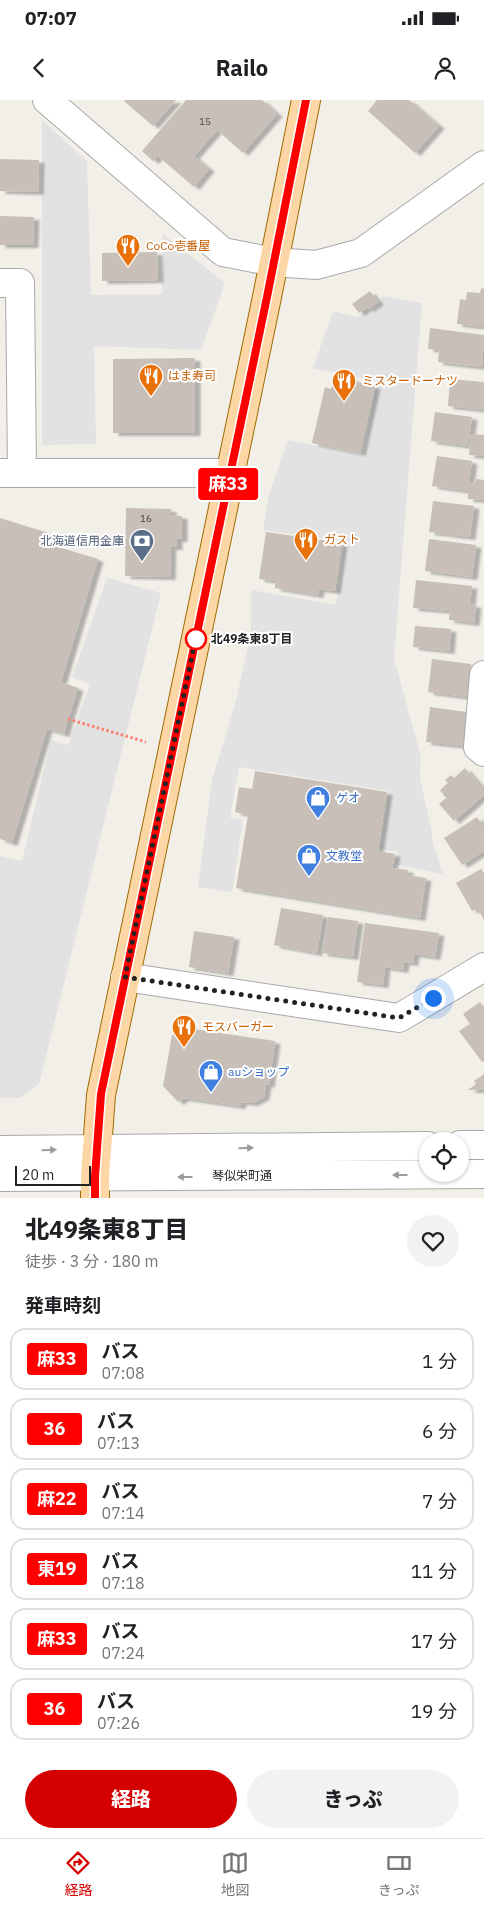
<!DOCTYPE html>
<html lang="ja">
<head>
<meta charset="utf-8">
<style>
  body { margin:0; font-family:"IBM Plex Sans","Noto Sans JP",sans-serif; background:#f2f2f2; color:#202124; height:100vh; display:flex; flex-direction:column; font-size:19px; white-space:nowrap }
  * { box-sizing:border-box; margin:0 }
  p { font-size:16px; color:#757577 }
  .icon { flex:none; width:28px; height:28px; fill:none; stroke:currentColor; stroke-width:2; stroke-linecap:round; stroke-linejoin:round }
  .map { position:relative; height:1098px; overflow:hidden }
  .drawer { display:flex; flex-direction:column; background:#fff; flex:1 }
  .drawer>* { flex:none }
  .badge { padding:0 10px; border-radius:4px; font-size:18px; line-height:32px }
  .controls { position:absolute; left:419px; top:1032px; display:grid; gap:10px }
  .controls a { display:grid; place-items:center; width:50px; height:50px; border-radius:50%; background:#fff; box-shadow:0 1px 4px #0004; font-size:25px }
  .scale { position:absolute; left:15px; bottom:12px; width:76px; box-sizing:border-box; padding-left:5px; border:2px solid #222; border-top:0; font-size:14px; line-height:18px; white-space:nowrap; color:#222; -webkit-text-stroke:4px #fff; paint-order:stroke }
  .you { position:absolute; width:25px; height:25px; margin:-12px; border:4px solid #fff; border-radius:50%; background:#1a73e8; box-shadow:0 0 0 8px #1a73e833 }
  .map>.badge { position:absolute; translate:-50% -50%; box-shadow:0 0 0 2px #fff }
  h2 { padding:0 25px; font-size:19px; line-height:45px }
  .round { display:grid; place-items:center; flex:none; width:52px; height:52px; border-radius:26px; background:#f2f2f2 }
  .head { display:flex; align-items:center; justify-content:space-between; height:85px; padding:0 25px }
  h1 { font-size:24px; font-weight:800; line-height:38px }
  .action { display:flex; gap:10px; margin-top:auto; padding:10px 25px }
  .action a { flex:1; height:58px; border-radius:30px; background:#d40000; color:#fff; font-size:20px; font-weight:800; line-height:58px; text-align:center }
  .action a+a { background:#f2f2f2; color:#202124 }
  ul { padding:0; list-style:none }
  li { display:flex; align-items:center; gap:15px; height:62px; margin:0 10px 8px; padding:0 15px; border:2px solid #e0e0e0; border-radius:15px }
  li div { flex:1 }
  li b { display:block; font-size:19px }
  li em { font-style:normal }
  li .badge { min-width:55px; font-weight:700; text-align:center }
  .status { display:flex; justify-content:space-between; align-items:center; height:35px; padding:0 25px; background:#fff; direction:ltr }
  .status svg { height:14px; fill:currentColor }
  header { display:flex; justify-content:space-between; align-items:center; height:65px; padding:0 25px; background:#fff; font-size:22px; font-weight:800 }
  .tabs { display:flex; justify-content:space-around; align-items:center; height:70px; border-top:1px solid #e0e0e0; background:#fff; font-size:14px; color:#757577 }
  .tabs a { display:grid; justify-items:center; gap:2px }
  .tabs .current { color:#d40000 }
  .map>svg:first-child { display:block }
  .parking { fill:#e2e2e2 }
  .building { fill:#c7bfb8; filter:url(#shadow) }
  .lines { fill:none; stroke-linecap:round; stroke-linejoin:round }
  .minor-casing { stroke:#a9a9a9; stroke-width:30 }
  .tertiary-casing { stroke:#a9a9a9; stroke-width:30 }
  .primary-casing { stroke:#a06b00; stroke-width:30 }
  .path { stroke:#fa8072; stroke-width:3; stroke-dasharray:2.5 2.5; stroke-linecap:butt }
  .minor { stroke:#fff; stroke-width:28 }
  .tertiary { stroke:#fff; stroke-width:28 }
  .primary { stroke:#fcd6a4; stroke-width:28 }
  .oneway { fill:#9c9c9c }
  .line-casing { stroke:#fff; stroke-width:11 }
  .line { stroke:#f00; stroke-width:8 }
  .walk { stroke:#222; stroke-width:5; stroke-dasharray:0 9 }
  .stop-dot { fill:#fff; stroke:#f00; stroke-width:2.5 }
  .labels { text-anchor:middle; stroke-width:4; stroke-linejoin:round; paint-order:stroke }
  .number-label { font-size:10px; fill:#4b4948 }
  .food-label { font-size:12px; fill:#c56008; stroke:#fff; text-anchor:start }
  .service-label { font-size:12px; fill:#4e5e75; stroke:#fff; text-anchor:end }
  .stop-label { font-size:12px; font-weight:bold; fill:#222; stroke:#fff; text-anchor:start }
  .shop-label { font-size:12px; fill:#366cbe; stroke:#fff; text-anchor:start }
  .street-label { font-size:12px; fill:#222; stroke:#fff }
</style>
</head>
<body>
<div class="status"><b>07:07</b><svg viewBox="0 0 49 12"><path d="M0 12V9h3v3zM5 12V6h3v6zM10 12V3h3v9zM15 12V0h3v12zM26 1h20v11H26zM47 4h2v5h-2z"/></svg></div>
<header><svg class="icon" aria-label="back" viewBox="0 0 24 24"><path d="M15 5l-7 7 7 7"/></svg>Railo<svg class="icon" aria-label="person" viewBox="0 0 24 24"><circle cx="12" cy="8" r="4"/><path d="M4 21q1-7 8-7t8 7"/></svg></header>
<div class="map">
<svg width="484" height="1098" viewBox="0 0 484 1098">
  <defs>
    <filter id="shadow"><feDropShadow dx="5.5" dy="3" stdDeviation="1" flood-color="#0004"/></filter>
  </defs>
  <rect width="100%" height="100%" fill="#f2efe9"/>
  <path class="parking" d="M42 20 87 61 91 195 162 194 163 134 225 183 201 250 94 246 96 344 42 345Z
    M382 196 422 203 394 558 421 657 420 678 432 733 433 744 443 774 396 765 397 752 380 749 389 691 239 667 230 717 243 720 232 792 198 787 212 680 236 601 251 533V490L336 505 345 441 263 430 269 395 288 340 364 356 377 281 313 268 333 211 356 217 379 208Z
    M107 478 161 493 39 984 20 998H0V756L22 761 51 640 68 645 90 584 72 577Z"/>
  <path class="building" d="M125 0H176L153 26 124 1Z
    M186 0H262L277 14 243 53 217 30 194 56 209 69 194 87 158 56 153 61 142 51Z
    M377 0H409L439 26 415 53 368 11Z
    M0 59 39 60 38 92 0 91Z
    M0 116 34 117 33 145H0Z
    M157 152 158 180 102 181V153Z
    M481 188 484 189V227L457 224 460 199 466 200 467 192 480 193Z
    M370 191 378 202 369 209 367 207 359 213 352 204Z
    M430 228 484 235 482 267 438 262 439 250 428 249Z
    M195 258V333H113V259Z
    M335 274 356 280V282L375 286 360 353 312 343 325 287 331 289Z
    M450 279 484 282V310L448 306Z
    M435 312 472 317 468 346 431 341Z
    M471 334 484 335V356L469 355Z
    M437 356 472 361 469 382 475 383 476 379 484 380V400L468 399V391L432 386Z
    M433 401 474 406 470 437 429 432Z
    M126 408 171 409V415L182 416V439H177V447H171L170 477 125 476Z
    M0 418 48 433 45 443 98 459 61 582 78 588 68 619 64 634 47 629 12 743 0 739Z
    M266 432 342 443 335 491 319 489 318 495 275 488V481L259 479Z
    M429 439 476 445 472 477 425 471Z
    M416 480 472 486 470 504 476 505 474 523 449 520 450 511 413 508Z
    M415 526 451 529 449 551 413 547Z
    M432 559 471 564 467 597 428 592Z
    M430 607 467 612 463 646 426 642Z
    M465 668 484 690V695L454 721 439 704 446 698 440 690 448 683 445 680 451 675 454 678Z
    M255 671 387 692 378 751 395 754 392 768 408 770V775L426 778 420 818 236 788 248 715 235 712 239 687 252 689Z
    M477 717 484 728V751L462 765 444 738Z
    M481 769 484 773V820L477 808 472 811 456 783Z
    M281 808 323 815 317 853 274 845Z
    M328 817 358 821 353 857 322 853Z
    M365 823 439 833 435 857 414 854 413 863 404 862 403 870 385 867 383 885 357 882Z
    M194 831 234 837 228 873 189 867Z
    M480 902 484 907V961L482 962 459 931 470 924 463 914Z
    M179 927 275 941 269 985 266 984 264 997 253 1003 241 1002 240 1006 184 998 178 1002 163 986 172 935H178Z
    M484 974V990H468L476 984 474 981Z"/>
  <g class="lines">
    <defs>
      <path id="minor" d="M47 0 223 152 274 162 316 165 361 153 484 65
        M0 183H20L22 373
        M0 373H231
        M484 575 478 647 484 652
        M125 877 399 918 484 867"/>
      <path id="tertiary" d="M460 1045H484
        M0 1050 428 1046
        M0 1077 484 1074"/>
      <path id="primary" d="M95 1098V1076L101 995 267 197 306 0"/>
    </defs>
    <use href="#minor" class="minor-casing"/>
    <use href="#tertiary" class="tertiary-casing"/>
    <use href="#primary" class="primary-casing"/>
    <path class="path" d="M68 619 146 642"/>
    <use href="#minor" class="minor"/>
    <use href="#tertiary" class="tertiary"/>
    <use href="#primary" class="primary"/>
  </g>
  <defs><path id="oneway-solid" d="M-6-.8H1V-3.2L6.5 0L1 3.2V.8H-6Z" transform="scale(1.25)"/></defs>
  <g class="oneway">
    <use href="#oneway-solid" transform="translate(246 1048) rotate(-1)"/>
    <use href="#oneway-solid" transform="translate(49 1050) rotate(-1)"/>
    <use href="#oneway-solid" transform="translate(400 1075) rotate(180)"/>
    <use href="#oneway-solid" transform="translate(185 1077) rotate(180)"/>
  </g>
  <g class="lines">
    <defs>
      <path id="line" d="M95 1098V1076L101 994 267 197 306 0"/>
    </defs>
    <use href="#line" class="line-casing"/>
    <use href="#line" class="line"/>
    <path class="walk" d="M196 539 197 532 125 877 399 918 433 898"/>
  </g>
  <defs>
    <symbol id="restaurant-pin" viewBox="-11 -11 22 30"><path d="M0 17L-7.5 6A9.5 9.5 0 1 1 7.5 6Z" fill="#e8710a" stroke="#fff"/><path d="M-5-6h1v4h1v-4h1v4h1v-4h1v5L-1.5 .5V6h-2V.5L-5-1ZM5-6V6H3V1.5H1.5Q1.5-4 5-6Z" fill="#fff"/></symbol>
    <symbol id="bank-pin" viewBox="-11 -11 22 30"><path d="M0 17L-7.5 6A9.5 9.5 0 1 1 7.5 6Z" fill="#5c6f8a" stroke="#fff"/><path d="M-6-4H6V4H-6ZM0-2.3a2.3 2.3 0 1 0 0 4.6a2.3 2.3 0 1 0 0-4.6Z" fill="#fff"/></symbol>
    <symbol id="shop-pin" viewBox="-11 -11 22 30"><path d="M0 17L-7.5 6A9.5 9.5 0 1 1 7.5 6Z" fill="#3f7fe0" stroke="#fff"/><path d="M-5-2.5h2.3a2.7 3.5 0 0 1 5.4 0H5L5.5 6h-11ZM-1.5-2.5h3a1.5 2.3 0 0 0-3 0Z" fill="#fff"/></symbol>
  </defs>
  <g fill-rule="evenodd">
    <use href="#restaurant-pin" x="114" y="132" width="28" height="38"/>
    <use href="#restaurant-pin" x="137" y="262" width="28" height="38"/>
    <use href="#restaurant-pin" x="330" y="267" width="28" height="38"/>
    <use href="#restaurant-pin" x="292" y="426" width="28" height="38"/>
    <use href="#bank-pin" x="128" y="427" width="28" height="38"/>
    <use href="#shop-pin" x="304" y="684" width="28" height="38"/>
    <use href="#shop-pin" x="295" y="742" width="28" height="38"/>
    <use href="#restaurant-pin" x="170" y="913" width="28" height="38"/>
    <use href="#shop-pin" x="197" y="958" width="28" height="38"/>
  </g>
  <circle class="stop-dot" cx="196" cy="539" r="10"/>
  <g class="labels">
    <g class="number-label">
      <text x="205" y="25">15</text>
      <text x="146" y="422">16</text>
    </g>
    <g class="food-label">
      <text x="146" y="150">CoCo壱番屋</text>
      <text x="168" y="280">はま寿司</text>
      <text x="362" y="285">ミスタードーナツ</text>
      <text x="324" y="444">ガスト</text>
      <text x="202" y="931">モスバーガー</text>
    </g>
    <g class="service-label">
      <text x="124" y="445">北海道信用金庫</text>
    </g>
    <g class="stop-label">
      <text x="211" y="543">北49条東8丁目</text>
    </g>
    <g class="shop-label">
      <text x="336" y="702">ゲオ</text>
      <text x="326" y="760">文教堂</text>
      <text x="228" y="976">auショップ</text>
    </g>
    <g class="street-label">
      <text x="242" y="1080">琴似栄町通</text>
    </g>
  </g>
</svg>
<div class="controls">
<a><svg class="icon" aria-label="locate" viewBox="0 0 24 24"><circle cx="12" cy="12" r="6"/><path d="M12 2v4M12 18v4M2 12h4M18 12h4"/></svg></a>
</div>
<div class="scale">20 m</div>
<div class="you" style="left:433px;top:898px"></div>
<b class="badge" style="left:228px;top:384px;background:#f00;color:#fff">麻33</b>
</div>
<section class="drawer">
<div class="head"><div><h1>北49条東8丁目</h1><p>徒歩 · 3 分 · 180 m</p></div><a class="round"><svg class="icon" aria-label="heart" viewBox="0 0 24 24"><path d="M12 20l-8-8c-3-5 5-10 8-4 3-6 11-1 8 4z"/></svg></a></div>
<h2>発車時刻</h2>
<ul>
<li><span class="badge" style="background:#f00;color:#fff">麻33</span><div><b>バス</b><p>07:08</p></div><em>1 分</em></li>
<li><span class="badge" style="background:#f00;color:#fff">36</span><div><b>バス</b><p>07:13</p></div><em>6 分</em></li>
<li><span class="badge" style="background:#f00;color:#fff">麻22</span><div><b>バス</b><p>07:14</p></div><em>7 分</em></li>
<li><span class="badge" style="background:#f00;color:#fff">東19</span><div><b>バス</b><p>07:18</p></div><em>11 分</em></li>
<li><span class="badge" style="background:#f00;color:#fff">麻33</span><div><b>バス</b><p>07:24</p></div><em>17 分</em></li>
<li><span class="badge" style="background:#f00;color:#fff">36</span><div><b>バス</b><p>07:26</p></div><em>19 分</em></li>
</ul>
<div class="action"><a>経路</a><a>きっぷ</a></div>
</section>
<nav class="tabs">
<a class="current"><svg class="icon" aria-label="directions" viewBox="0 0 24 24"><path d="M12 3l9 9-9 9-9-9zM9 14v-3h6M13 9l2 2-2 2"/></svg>経路</a>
<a><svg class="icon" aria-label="map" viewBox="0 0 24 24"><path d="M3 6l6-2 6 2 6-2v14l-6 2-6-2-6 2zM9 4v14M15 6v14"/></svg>地図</a>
<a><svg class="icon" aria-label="tickets" viewBox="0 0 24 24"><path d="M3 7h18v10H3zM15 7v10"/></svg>きっぷ</a>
</nav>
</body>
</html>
